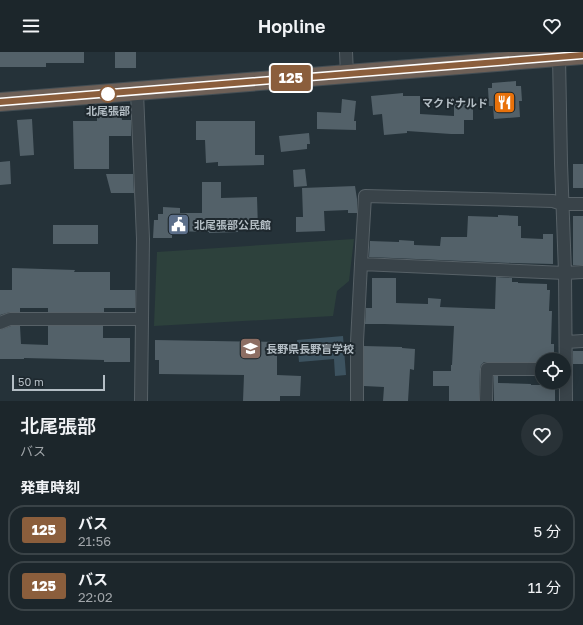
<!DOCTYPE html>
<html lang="ja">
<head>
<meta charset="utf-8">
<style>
  body { margin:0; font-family:"Golos Text","Noto Sans JP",sans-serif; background:#293237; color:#f1f3f6; height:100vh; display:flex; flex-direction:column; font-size:15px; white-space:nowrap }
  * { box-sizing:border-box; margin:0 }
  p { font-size:13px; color:#a0a5a9 }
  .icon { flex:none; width:22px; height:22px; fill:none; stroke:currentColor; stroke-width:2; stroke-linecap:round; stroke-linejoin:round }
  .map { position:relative; height:349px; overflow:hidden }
  .side { display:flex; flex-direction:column; background:#1c262b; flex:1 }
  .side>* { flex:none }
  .badge { padding:0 8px; border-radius:3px; font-size:14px; line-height:26px }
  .fabs { position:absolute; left:535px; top:301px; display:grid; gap:8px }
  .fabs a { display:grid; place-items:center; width:36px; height:36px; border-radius:50%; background:#1c262b; box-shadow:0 2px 10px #0003,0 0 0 1px #3a4347; font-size:20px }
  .scale { position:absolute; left:12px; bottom:10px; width:93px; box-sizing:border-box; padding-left:4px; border:2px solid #b4bec5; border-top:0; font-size:11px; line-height:14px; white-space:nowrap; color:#b4bec5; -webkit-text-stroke:3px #1e282e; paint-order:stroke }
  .map>.badge { position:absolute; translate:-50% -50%; box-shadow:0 0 0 2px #fff }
  h2 { padding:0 20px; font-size:15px; line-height:36px }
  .round { display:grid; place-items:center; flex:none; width:42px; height:42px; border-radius:21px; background:#293237 }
  .headline { display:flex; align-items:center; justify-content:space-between; height:68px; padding:0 20px }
  h1 { font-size:19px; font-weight:600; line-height:30px }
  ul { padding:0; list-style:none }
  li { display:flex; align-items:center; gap:12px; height:50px; margin:0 8px 6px; padding:0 12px; border:2px solid #3a4347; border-radius:16px }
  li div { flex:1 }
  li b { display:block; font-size:15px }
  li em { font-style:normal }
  li .badge { min-width:44px; font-weight:700; text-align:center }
  header { display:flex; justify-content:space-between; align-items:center; height:52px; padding:0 20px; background:#1c262b; font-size:18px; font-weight:600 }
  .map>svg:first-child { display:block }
  .green { fill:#2d413c }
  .water { fill:#3d5360 }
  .building { fill:#536169 }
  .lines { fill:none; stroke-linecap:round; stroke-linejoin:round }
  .minor-casing { stroke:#576167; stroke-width:14 }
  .highway-casing { stroke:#444e54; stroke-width:20 }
  .minor { stroke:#394349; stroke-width:12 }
  .highway { stroke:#6e6057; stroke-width:18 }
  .line-casing { stroke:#fff; stroke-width:9 }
  .line { stroke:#8b5e3c; stroke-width:6 }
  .stop-dot { fill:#fff; stroke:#8b5e3c; stroke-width:2 }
  .labels { text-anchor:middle; stroke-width:4; stroke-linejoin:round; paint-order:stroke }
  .poi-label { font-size:11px; font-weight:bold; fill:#b4bec5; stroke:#1e282e; text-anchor:start }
  .stop-label { font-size:11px; font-weight:bold; fill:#b4bec5; stroke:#1e282e }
</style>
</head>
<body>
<header><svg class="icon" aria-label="menu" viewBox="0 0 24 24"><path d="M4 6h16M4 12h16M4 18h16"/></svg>Hopline<svg class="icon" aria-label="heart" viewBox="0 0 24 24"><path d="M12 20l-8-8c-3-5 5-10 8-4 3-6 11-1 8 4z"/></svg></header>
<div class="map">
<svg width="583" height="349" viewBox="0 0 583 349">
  <rect width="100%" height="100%" fill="#253239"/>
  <path class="green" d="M354 187 349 229 337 239 333 264 154 274 157 200Z"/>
  <path class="water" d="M343 284 346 323 335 324 334 307 299 310 297 288Z"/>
  <path class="building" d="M0 0H84V11H46V15H0Z
    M115 0H136V16H115Z
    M516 29V34H521L522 49H519L520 65 494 67 493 54H489L488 36H492V31Z
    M403 41V44H420V62L454 64V48H464V51L473 52V68H464V82H451L407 79V81L384 83 382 62 373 63 371 44Z
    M342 47 356 49 354 69H356V78L317 77V60L341 61Z
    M121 62 122 68H131V84H109V117H74L73 69H97V65Z
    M32 67 34 103 20 104 17 68Z
    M196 69H255V103H264V113L218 114V110L206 111 205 88H196Z
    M309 81 310 92H307V97L281 100 279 84Z
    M10 109 11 132 0 133V110Z
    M573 112H583V136H573Z
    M305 117 307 134 294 135 293 118Z
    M106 122H133L134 141H111Z
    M202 130H221V146L257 145 258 177H238V180L209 181V180L172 179V186H153L154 168H158V162H163V155L180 156V161H202Z
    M355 134 357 147V161H348V158L324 159 325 179 296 180V165H303L302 136Z
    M498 163 518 164V174H521V186L543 187V182H553V212L512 211 369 205 370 189 399 190V188L414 189V193L440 194 441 185H467L468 164 498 165Z
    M573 164H583V213H573Z
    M53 173H98V192H53Z
    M12 216 75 218 74 220H110V238H135V256H104V260H48V256H20V260H10L0 263V238H12Z
    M496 225 512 226V230H518V231L547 232V238H550L549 259H552L551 292H554V308H542V310H484L481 313 480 317 479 349H449V334H433V319H451V313H452L454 274 384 272H365L366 256H372V226H396V251L428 252V246L441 247 440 255 495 257Z
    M11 274H20L21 292 48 293V274H103V286H130V310H104V308L24 306V307H0V278Z
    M155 288 277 290V323L301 324 300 344H280V349H243L244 323 159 322V308H155Z
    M364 294 402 295V296L415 297 414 318 410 317 408 349H383L384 335 364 334Z
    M573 299H583V312H573Z
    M494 324H498V331L531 332V333H555V349H494Z"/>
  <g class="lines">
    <defs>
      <path id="minor" d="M346 0 347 22
        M559 5 561 111 565 221 566 349
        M137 40 143 187 141 349
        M361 212 565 221 583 220
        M0 271 10 267H142
        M566 290 583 289
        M357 349V290L361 212 365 144 553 149 562 152H583
        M486 349 487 317H542"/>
      <path id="highway" d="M0 50 583 3"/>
    </defs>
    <use href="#minor" class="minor-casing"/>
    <use href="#highway" class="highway-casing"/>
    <use href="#minor" class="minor"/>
    <use href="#highway" class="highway"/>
  </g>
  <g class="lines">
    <defs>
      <path id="line" d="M0 50 583 3"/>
    </defs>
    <use href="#line" class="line-casing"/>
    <use href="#line" class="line"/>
  </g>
  <defs>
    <symbol id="restaurant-square" viewBox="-11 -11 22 22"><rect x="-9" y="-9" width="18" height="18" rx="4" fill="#e8710a" stroke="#1e282e"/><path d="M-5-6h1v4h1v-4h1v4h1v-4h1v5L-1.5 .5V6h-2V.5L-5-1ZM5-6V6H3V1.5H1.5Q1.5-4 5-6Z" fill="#fff"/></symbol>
    <symbol id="civic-square" viewBox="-11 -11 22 22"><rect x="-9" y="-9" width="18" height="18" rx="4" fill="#5c6f8a" stroke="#1e282e"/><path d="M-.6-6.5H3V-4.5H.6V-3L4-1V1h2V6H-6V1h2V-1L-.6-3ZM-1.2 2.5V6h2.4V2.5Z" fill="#fff"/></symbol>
    <symbol id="school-square" viewBox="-11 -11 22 22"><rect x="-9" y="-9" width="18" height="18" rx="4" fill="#8d6e63" stroke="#1e282e"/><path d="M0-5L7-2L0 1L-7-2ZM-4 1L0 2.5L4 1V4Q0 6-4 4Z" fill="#fff"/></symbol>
  </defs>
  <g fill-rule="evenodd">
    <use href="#restaurant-square" x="492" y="38" width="25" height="25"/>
    <use href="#civic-square" x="166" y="160" width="25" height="25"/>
    <use href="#school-square" x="238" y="284" width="25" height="25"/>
  </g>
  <circle class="stop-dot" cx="108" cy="42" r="8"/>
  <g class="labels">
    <g class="poi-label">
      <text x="488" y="55" text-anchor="end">マクドナルド</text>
      <text x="194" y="177">北尾張部公民館</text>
      <text x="266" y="301">長野県長野盲学校</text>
    </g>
    <g class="stop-label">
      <text x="108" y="63">北尾張部</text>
    </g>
  </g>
</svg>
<div class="fabs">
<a><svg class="icon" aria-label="locate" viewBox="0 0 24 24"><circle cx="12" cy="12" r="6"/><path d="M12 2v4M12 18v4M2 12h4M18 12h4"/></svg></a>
</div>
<div class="scale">50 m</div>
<b class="badge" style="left:291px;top:26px;background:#8b5e3c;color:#fff">125</b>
</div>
<section class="side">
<div class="headline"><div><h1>北尾張部</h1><p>バス</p></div><a class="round"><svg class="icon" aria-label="heart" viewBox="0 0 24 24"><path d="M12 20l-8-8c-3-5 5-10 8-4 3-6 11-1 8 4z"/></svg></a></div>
<h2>発車時刻</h2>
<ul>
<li><span class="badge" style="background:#8b5e3c;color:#fff">125</span><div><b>バス</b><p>21:56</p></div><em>5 分</em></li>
<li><span class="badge" style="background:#8b5e3c;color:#fff">125</span><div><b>バス</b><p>22:02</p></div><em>11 分</em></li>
</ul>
</section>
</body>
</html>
